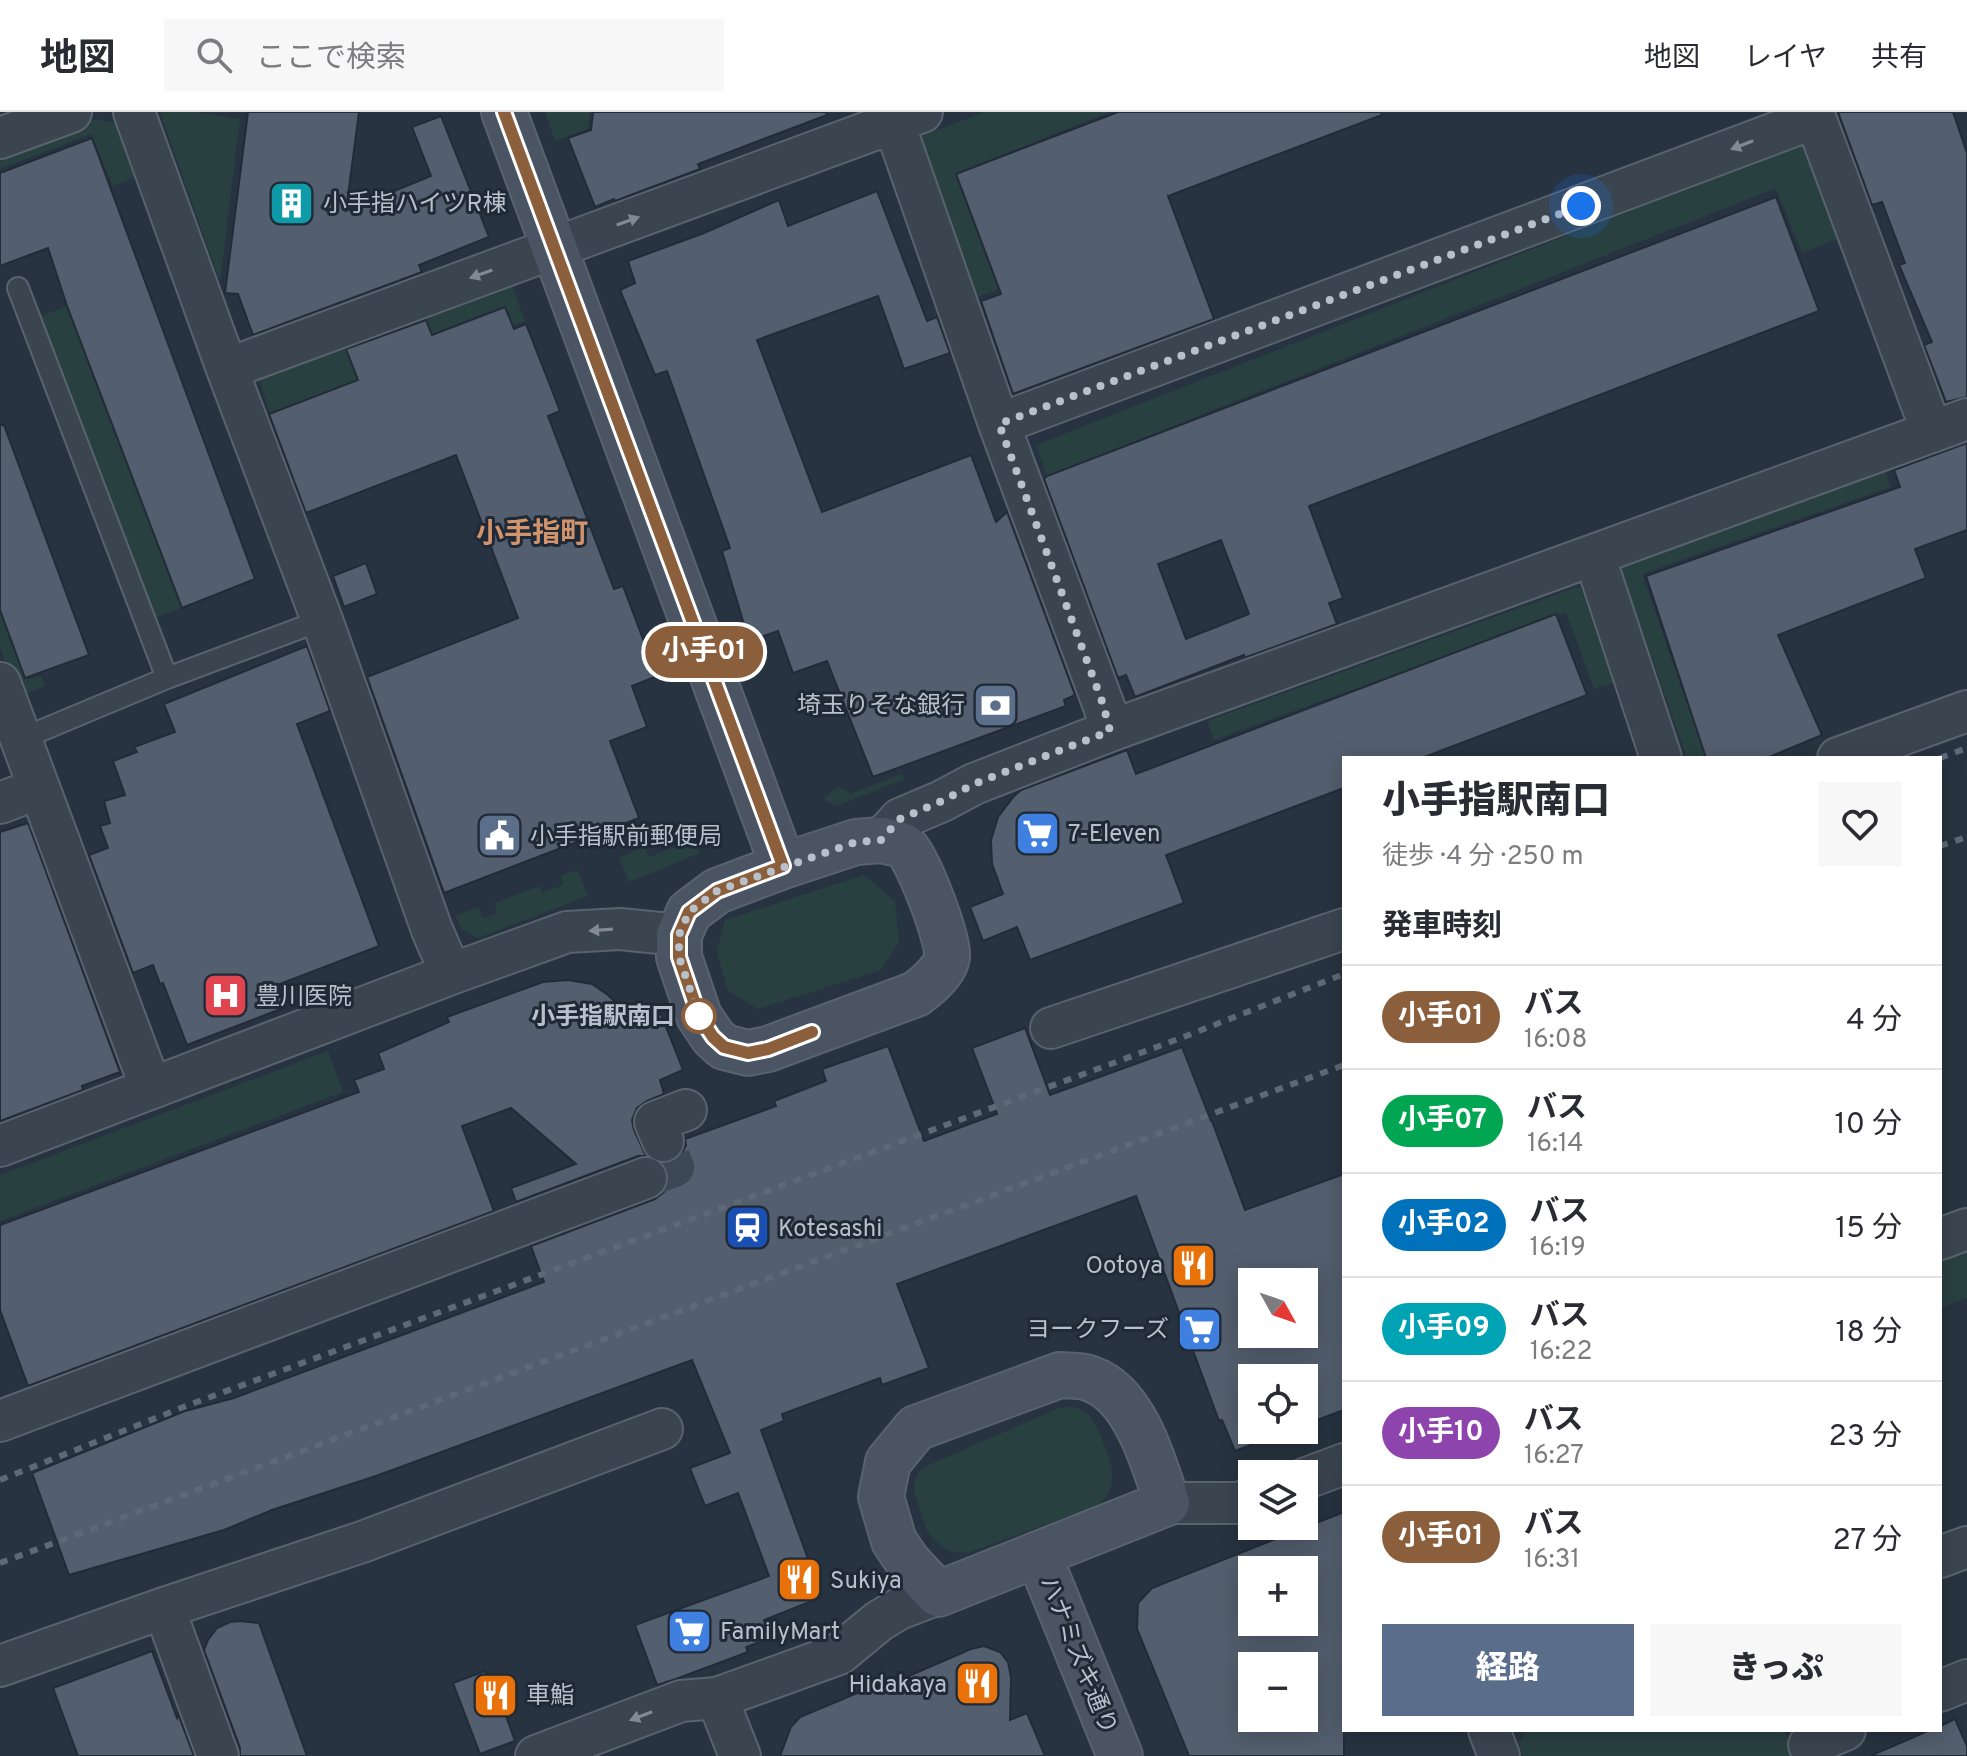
<!DOCTYPE html>
<html lang="ja">
<head>
<meta charset="utf-8">
<style>
  body { margin:0; font-family:Overpass,"Noto Sans JP",sans-serif; background:#f7f7f7; color:#2b2b33; height:100vh; display:flex; flex-direction:column; font-size:30px; white-space:nowrap }
  * { box-sizing:border-box; margin:0 }
  p { font-size:26px; color:#7c7c81 }
  .icon { flex:none; width:44px; height:44px; fill:none; stroke:currentColor; stroke-width:2; stroke-linecap:round; stroke-linejoin:round }
  .map { position:relative; flex:1; overflow:hidden }
  .details { position:absolute; left:1342px; top:644px; width:600px; height:976px; display:flex; flex-direction:column; background:#fff; border-radius:0px; box-shadow:0 4px 20px #0003 }
  .details>* { flex:none }
  .badge { padding:0 16px; border-radius:26px; font-size:28px; line-height:52px }
  .needle { width:52px; rotate:130deg }
  .buttons { position:absolute; left:1238px; top:1156px; display:grid; gap:16px }
  .buttons a { display:grid; place-items:center; width:80px; height:80px; border-radius:0px; background:#fff; box-shadow:0 4px 20px #0003; font-size:40px }
  .you { position:absolute; width:40px; height:40px; margin:-20px; border:6px solid #fff; border-radius:50%; background:#1a73e8; box-shadow:0 0 0 12px #1a73e833 }
  .map>.badge { position:absolute; translate:-50% -50%; box-shadow:0 0 0 4px #fff }
  h2 { padding:0 40px; font-size:30px; line-height:72px }
  .round { display:grid; place-items:center; flex:none; width:84px; height:84px; border-radius:0px; background:#f7f7f7 }
  .head { display:flex; align-items:center; justify-content:space-between; height:136px; padding:0 40px }
  h1 { font-size:38px; font-weight:800; line-height:60px }
  .primary-button { display:flex; gap:16px; margin-top:auto; padding:16px 40px }
  .primary-button a { flex:1; height:92px; border-radius:0px; background:#5a6d8a; color:#fff; font-size:32px; font-weight:800; line-height:92px; text-align:center }
  .primary-button a+a { background:#f7f7f7; color:#2b2b33 }
  ul { padding:0; list-style:none }
  li { display:flex; align-items:center; gap:24px; height:104px; padding:0 40px; border-top:2px solid #e1e1e2 }
  li div { flex:1 }
  li b { display:block; font-size:30px }
  li em { font-style:normal }
  li .badge { min-width:88px; font-weight:700; text-align:center }
  header { display:flex; align-items:center; gap:48px; box-sizing:border-box; height:112px; padding:0 40px; background:#fff; border-bottom:2px solid #e1e1e2 }
  header strong { font-size:38px }
  nav { display:flex; gap:44px; margin-inline-start:auto; font-size:28px }
  .search { width:560px; height:72px; background:#f7f7f7; display:flex; align-items:center; gap:20px; box-sizing:border-box; padding:0 28px; border-radius:0px; color:#7c7c81; font-size:30px }
  .map>svg:first-child { display:block }
  .green { fill:#294041 }
  .building { fill:#535e6e; stroke:#222c38; stroke-width:2; fill-rule:evenodd }
  .lines { fill:none; stroke-linecap:round; stroke-linejoin:round }
  .street-tunnel { stroke:#3d4855; stroke-width:40; stroke-dasharray:40 20; stroke-linecap:butt }
  .lane-casing { stroke:#59636e; stroke-width:24 }
  .street-casing { stroke:#59636e; stroke-width:44 }
  .secondary-casing { stroke:#59636e; stroke-width:48 }
  .lane { stroke:#3b4550; stroke-width:20 }
  .street { stroke:#3b4550; stroke-width:40 }
  .secondary { stroke:#4a5463; stroke-width:44 }
  .rail { stroke:#5e6977; stroke-width:6; stroke-dasharray:8 8; stroke-linecap:butt }
  .oneway { fill:#808994 }
  .line-casing { stroke:#fff; stroke-width:18 }
  .line { stroke:#8b5e3c; stroke-width:12 }
  .walk { stroke:#b8c0cb; stroke-width:8; stroke-dasharray:0 14.4 }
  .stop-dot { fill:#fff; stroke:#8b5e3c; stroke-width:4 }
  .labels { text-anchor:middle; stroke-width:6; stroke-linejoin:round; paint-order:stroke }
  .poi-label { font-size:24px; fill:#b8c0cb; stroke:#202a36; text-anchor:start }
  .stop-label { font-size:24px; font-weight:bold; fill:#b8c0cb; stroke:#202a36; text-anchor:end }
  .street-label { font-size:24px; fill:#b8c0cb; stroke:#202a36 }
  .quarter-label { font-size:28px; font-weight:bold; fill:#d2946c; stroke:#202a36 }
</style>
</head>
<body>
<header>
<strong>地図</strong>
<div class="search"><svg class="icon" aria-label="search" viewBox="0 0 24 24"><circle cx="10" cy="10" r="6"/><path d="M15 15l6 6"/></svg>ここで検索</div>
<nav><a>地図</a><a>レイヤ</a><a>共有</a></nav>
</header>
<div class="map">
<svg width="1967" height="1644" viewBox="0 0 1967 1644">
  <rect width="100%" height="100%" fill="#273340"/>
  <path class="green" d="M160 0H195L240 7 220 170Z
    M545 0H590L588 17 555 29Z
    M984 0H1110L961 59 1006 174 975 186 913 28Z
    M97 7 116 11 137 64 113 74 91 22 0 57V43Z
    M1812 27 1849 122 1802 141 1776 76 1047 364 1036 333Z
    M511 171 525 209 270 302 259 266Z
    M67 194 182 496 155 506 41 204Z
    M1885 359 1891 375 1642 462 1706 646H1687L1619 452Z
    M1580 474 1614 571 1594 577 1566 500 1214 628 1207 609Z
    M0 500 25 568 41 564 45 574 18 585 0 536Z
    M902 662 904 667 837 694 825 688V685L837 675 845 677 850 682Z
    M695 727 700 741 629 770 619 745 644 735 649 745Z
    M578 758 588 784 478 826 461 817 456 804 479 795 483 806 498 801 494 791 540 774 542 781 563 773 561 764Z
    M864 763 895 789 899 830 881 858 758 897 727 878 717 839 725 808Z
    M328 939 343 980 0 1109V1063Z
    M1967 1135V1186L1940 1196V1145Z
    M1071 1295C1091 1298 1097 1313 1103 1330 1112 1354 1121 1377 1096 1394L968 1441 949 1439 933 1427 926 1417 914 1379V1371L918 1361 924 1355 1059 1296Z
    M1527 1618H1784L1795 1644H1523L1518 1631Z"/>
  <path class="building" d="M248 0H359L346 99 431 64 412 15 441 4 489 125 419 153 422 160 253 223 238 182 225 181Z
    M593 0H826L827 3 698 52 700 57 615 89 614 87 595 95 568 26 591 18Z
    M1118 0H1381L1382 3 1168 84 1214 207 1013 282 981 189 1001 182 956 62Z
    M1838 0H1953L1967 41V285L1946 290 1924 233 1932 230 1899 153 1905 151 1882 90 1872 93Z
    M92 26 255 467 182 496 67 194 48 136 0 154V61Z
    M877 79 927 209 937 205 950 241 904 257 878 184 757 228 822 400 971 343 996 410 1007 400 1075 583 1064 588 1066 594 873 665 827 549 793 561 778 519 749 529 722 439 730 436 667 259 655 263 620 178 635 171 628 149 704 121 779 88 788 114Z
    M1776 85 1819 199 1309 394 1343 486 1329 491 1337 512 1244 546V543L1135 585 1126 563 1118 566 1044 367 1047 364ZM1221 428 1249 502 1186 527 1158 452Z
    M505 195 514 217 526 212 560 299 548 304 614 477 623 474 657 564 632 574 647 615 610 629 639 706 444 781 367 565 518 506 456 343 306 401 269 302 358 268 346 237 426 208 432 223Z
    M0 313H4L89 543 25 566 0 498Z
    M1967 331V418L1915 437 1926 466 1778 523 1822 623 1767 646H1706L1646 464 1900 375 1894 358Z
    M366 451 377 482 344 495 333 464Z
    M1556 502 1587 583 1422 646H1344V676L1166 743 1184 791 1030 848 1017 815 983 829 970 795 1003 782 992 752 991 728 998 705 1014 684 1021 678 1127 638 1136 662Z
    M307 534 330 599 297 612 379 834 277 873 286 895 187 933 163 871 160 872 153 853 133 861 89 743 108 736 100 714 110 711 104 689 125 683 113 649 137 640 134 635 175 620 164 592Z
    M28 711 120 960 82 974 83 978 0 1009V720Z
    M568 868 592 872 608 883 636 911 661 902 683 958 660 968 664 982 647 989 637 996 632 1008 634 1018 646 1044H638L516 1090 511 1076 576 1052 511 996 462 1014 494 1099 28 1274 0 1198V1113L359 980 354 968 384 957 378 941 449 910 447 905 543 870Z
    M1025 916 1050 983 1182 935 1211 1009H1212L1245 1098 1344 1062V1298L1304 1313V1266H1252V1318H1290L1235 1339 1222 1308 1219 1309 1136 1084 897 1172 929 1256 882 1273 880 1266 782 1302 784 1309 761 1318 822 1485 764 1508 771 1526 746 1535 748 1540 676 1567 657 1573 635 1513 769 1464 738 1381 705 1394 690 1356 730 1341 692 1248 376 1364 272 1398 224 1418 69 1463 32 1361 185 1299 234 1286 544 1170 531 1134 655 1087 664 1080 668 1070V1059L663 1052 673 1050 681 1043 686 1033 685 1027 776 994 774 989 826 969 822 957 888 934 924 1029 997 1002 972 936ZM1252 1170H1304V1222H1252Z
    M1344 1400V1644H1189L1137 1517 1138 1491 1152 1476ZM1252 1458H1304V1510H1252ZM1252 1554H1304V1606H1252Z
    M239 1509 259 1511 307 1644H240V1636L204 1538 208 1528 217 1516 230 1510Z
    M984 1534 1000 1540 1008 1550 1011 1565 1010 1608 1027 1601 1045 1644H780L791 1615 800 1605 893 1566 895 1570 971 1537Z
    M152 1539 177 1606 178 1602 194 1644H78L53 1576Z
    M485 1559 488 1566 492 1565 515 1629 480 1642 453 1571Z
    M1955 1607 1967 1634V1644H1870L1930 1618H1940V1614Z"/>
  <g class="lines">
    <path class="street-tunnel" d="M646 1066 674 1055 663 1029"/>
    <defs>
      <path id="lane" d="M18 176 167 566
        M21 627 167 566 322 508"/>
      <path id="street" d="M134 0 227 257 322 508 432 818 451 862
        M890 0 999 312 1105 597 1110 619
        M1813 0 1932 320
        M0 26 71 0
        M227 257 922 0
        M999 312 1815 6
        M1594 443 1661 646
        M0 571 151 976
        M1838 646 1967 599
        M0 691 39 676
        M881 728 900 707 942 689 974 672 1110 619 1967 307
        M1051 916 1344 817
        M663 1029 655 1010 686 998
        M0 1034 451 862 567 820 620 817 679 823
        M1940 1127 1967 1117
        M0 1309 646 1066
        M1304 1367 1344 1352
        M1167 1391H1239L1252 1386
        M1940 1445 1967 1435
        M164 1496 218 1644
        M0 1554 164 1496 362 1430 662 1317
        M1940 1579 1967 1568
        M1489 1618 1499 1644
        M1809 1633 1845 1618
        M536 1644 681 1589 717 1586
        M740 1644 717 1586 839 1542 879 1509 899 1497 938 1482"/>
      <path id="secondary" d="M504 0 783 754
        M881 728C888 730 900 731 905 735 917 744 950 830 947 845 945 859 927 874 916 882L768 937 748 941 724 935 713 925 699 904 679 845V823L689 800 717 779 783 754 856 730Z
        M1060 1263C1070 1264 1083 1263 1091 1267 1135 1282 1154 1351 1167 1391L938 1482 908 1450 894 1429 881 1385 888 1350 916 1316Z
        M1038 1442 1120 1644"/>
    </defs>
    <use href="#lane" class="lane-casing"/>
    <use href="#street" class="street-casing"/>
    <use href="#secondary" class="secondary-casing"/>
    <use href="#lane" class="lane"/>
    <use href="#street" class="street"/>
    <use href="#secondary" class="secondary"/>
    <path class="rail" d="M1940 646 1967 636
      M1940 734 1967 725
      M0 1368 186 1294 1181 926 1344 862
      M0 1451 1344 953"/>
  </g>
  <defs><path id="oneway-solid" d="M-6-.8H1V-3.2L6.5 0L1 3.2V.8H-6Z" transform="scale(2)"/></defs>
  <g class="oneway">
    <use href="#oneway-solid" transform="translate(1742 33) rotate(159)"/>
    <use href="#oneway-solid" transform="translate(628 109) rotate(-20)"/>
    <use href="#oneway-solid" transform="translate(481 162) rotate(160)"/>
    <use href="#oneway-solid" transform="translate(601 818) rotate(176)"/>
    <use href="#oneway-solid" transform="translate(641 1604) rotate(159)"/>
  </g>
  <g class="lines">
    <defs>
      <path id="line" d="M504 0 783 754 717 779 689 800 679 823V845L699 904 713 925 724 935 748 941 768 937 812 920"/>
    </defs>
    <use href="#line" class="line-casing"/>
    <use href="#line" class="line"/>
    <path class="walk" d="M699 904 679 845V823L689 800 717 779 739 771 856 730 881 728 900 707 942 689 974 672 1110 619 1103 592 999 312 1581 94"/>
  </g>
  <defs>
    <symbol id="building-square" viewBox="-11 -11 22 22"><rect x="-9" y="-9" width="18" height="18" rx="4" fill="#0f9aa8" stroke="#202a36"/><path d="M-4-6H4V6H1V3H-1V6H-4ZM-2.5-4.3h1.7v1.8h-1.7ZM.8-4.3h1.7v1.8H.8ZM-2.5-1h1.7V.8h-1.7ZM.8-1h1.7V.8H.8Z" fill="#fff"/></symbol>
    <symbol id="bank-square" viewBox="-11 -11 22 22"><rect x="-9" y="-9" width="18" height="18" rx="4" fill="#5c6f8a" stroke="#202a36"/><path d="M-6-4H6V4H-6ZM0-2.3a2.3 2.3 0 1 0 0 4.6a2.3 2.3 0 1 0 0-4.6Z" fill="#fff"/></symbol>
    <symbol id="supermarket-square" viewBox="-11 -11 22 22"><rect x="-9" y="-9" width="18" height="18" rx="4" fill="#3f7fe0" stroke="#202a36"/><path d="M-6-5.5h2.5l.6 2H6L4.5 2H-2.5L-4.4-4H-6ZM-1.5 3.2a1.3 1.3 0 1 0 .1 0ZM3 3.2a1.3 1.3 0 1 0 .1 0Z" fill="#fff"/></symbol>
    <symbol id="civic-square" viewBox="-11 -11 22 22"><rect x="-9" y="-9" width="18" height="18" rx="4" fill="#5c6f8a" stroke="#202a36"/><path d="M-.6-6.5H3V-4.5H.6V-3L4-1V1h2V6H-6V1h2V-1L-.6-3ZM-1.2 2.5V6h2.4V2.5Z" fill="#fff"/></symbol>
    <symbol id="hospital-square" viewBox="-11 -11 22 22"><rect x="-9" y="-9" width="18" height="18" rx="4" fill="#e0444e" stroke="#202a36"/><path d="M-5-5h3v3.5h4V-5h3V5h-3V1.5h-4V5h-3Z" fill="#fff"/></symbol>
    <symbol id="station-square" viewBox="-11 -11 22 22"><rect x="-9" y="-9" width="18" height="18" rx="4" fill="#1a4fb4" stroke="#202a36"/><path d="M-3-6H3Q5-6 5-4V2Q5 4 3 4L4.5 6H3L1.5 4h-3L-3 6H-4.5L-3 4Q-5 4-5 2V-4Q-5-6-3-6ZM-3.5-4v3h7v-3ZM-3.5 1v1.5H-2V1ZM2 1v1.5H3.5V1Z" fill="#fff"/></symbol>
    <symbol id="restaurant-square" viewBox="-11 -11 22 22"><rect x="-9" y="-9" width="18" height="18" rx="4" fill="#e8710a" stroke="#202a36"/><path d="M-5-6h1v4h1v-4h1v4h1v-4h1v5L-1.5 .5V6h-2V.5L-5-1ZM5-6V6H3V1.5H1.5Q1.5-4 5-6Z" fill="#fff"/></symbol>
  </defs>
  <g fill-rule="evenodd">
    <use href="#building-square" x="266" y="66" width="51" height="51"/>
    <use href="#bank-square" x="970" y="568" width="51" height="51"/>
    <use href="#supermarket-square" x="1012" y="696" width="51" height="51"/>
    <use href="#civic-square" x="474" y="698" width="51" height="51"/>
    <use href="#hospital-square" x="200" y="858" width="51" height="51"/>
    <use href="#station-square" x="722" y="1090" width="51" height="51"/>
    <use href="#restaurant-square" x="1168" y="1128" width="51" height="51"/>
    <use href="#supermarket-square" x="1174" y="1192" width="51" height="51"/>
    <use href="#restaurant-square" x="774" y="1442" width="51" height="51"/>
    <use href="#supermarket-square" x="664" y="1494" width="51" height="51"/>
    <use href="#restaurant-square" x="952" y="1546" width="51" height="51"/>
    <use href="#restaurant-square" x="470" y="1558" width="51" height="51"/>
  </g>
  <circle class="stop-dot" cx="699" cy="904" r="16"/>
  <g class="labels">
    <g class="poi-label">
      <text x="323" y="99">小手指ハイツR棟</text>
      <text x="965" y="601" text-anchor="end">埼玉りそな銀行</text>
      <text x="1068" y="729">7-Eleven</text>
      <text x="530" y="732">小手指駅前郵便局</text>
      <text x="256" y="892">豊川医院</text>
      <text x="778" y="1124">Kotesashi</text>
      <text x="1163" y="1161" text-anchor="end">Ootoya</text>
      <text x="1169" y="1225" text-anchor="end">ヨークフーズ</text>
      <text x="830" y="1476">Sukiya</text>
      <text x="720" y="1527">FamilyMart</text>
      <text x="947" y="1580" text-anchor="end">Hidakaya</text>
      <text x="526" y="1591">車鮨</text>
    </g>
    <g class="stop-label">
      <text x="675" y="912">小手指駅南口</text>
    </g>
    <g class="street-label">
      <text transform="translate(1079 1543) rotate(68)" y="8">ハナミズキ通り</text>
    </g>
    <g class="quarter-label">
      <text x="532" y="430">小手指町</text>
    </g>
  </g>
</svg>
<div class="buttons">
<a><svg class="needle" viewBox="-14 -14 28 28"><path d="M0-13l5 13h-10z" fill="#e53935"/><path d="M0 13l5-13h-10z" fill="#7c7c81"/></svg></a>
<a><svg class="icon" aria-label="locate" viewBox="0 0 24 24"><circle cx="12" cy="12" r="6"/><path d="M12 2v4M12 18v4M2 12h4M18 12h4"/></svg></a>
<a><svg class="icon" aria-label="layers" viewBox="0 0 24 24"><path d="M12 4l9 5-9 5-9-5zM3 14l9 5 9-5"/></svg></a>
<a>+</a>
<a>−</a>
</div>
<div class="you" style="left:1581px;top:94px"></div>
<b class="badge" style="left:704px;top:540px;background:#8b5e3c;color:#fff">小手01</b>
<section class="details">
<div class="head"><div><h1>小手指駅南口</h1><p>徒歩 · 4 分 · 250 m</p></div><a class="round"><svg class="icon" aria-label="heart" viewBox="0 0 24 24"><path d="M12 20l-8-8c-3-5 5-10 8-4 3-6 11-1 8 4z"/></svg></a></div>
<h2>発車時刻</h2>
<ul>
<li><span class="badge" style="background:#8b5e3c;color:#fff">小手01</span><div><b>バス</b><p>16:08</p></div><em>4 分</em></li>
<li><span class="badge" style="background:#00a651;color:#fff">小手07</span><div><b>バス</b><p>16:14</p></div><em>10 分</em></li>
<li><span class="badge" style="background:#0072bc;color:#fff">小手02</span><div><b>バス</b><p>16:19</p></div><em>15 分</em></li>
<li><span class="badge" style="background:#00a3b4;color:#fff">小手09</span><div><b>バス</b><p>16:22</p></div><em>18 分</em></li>
<li><span class="badge" style="background:#8e44ad;color:#fff">小手10</span><div><b>バス</b><p>16:27</p></div><em>23 分</em></li>
<li><span class="badge" style="background:#8b5e3c;color:#fff">小手01</span><div><b>バス</b><p>16:31</p></div><em>27 分</em></li>
</ul>
<div class="primary-button"><a>経路</a><a>きっぷ</a></div>
</section>
</div>
</body>
</html>
